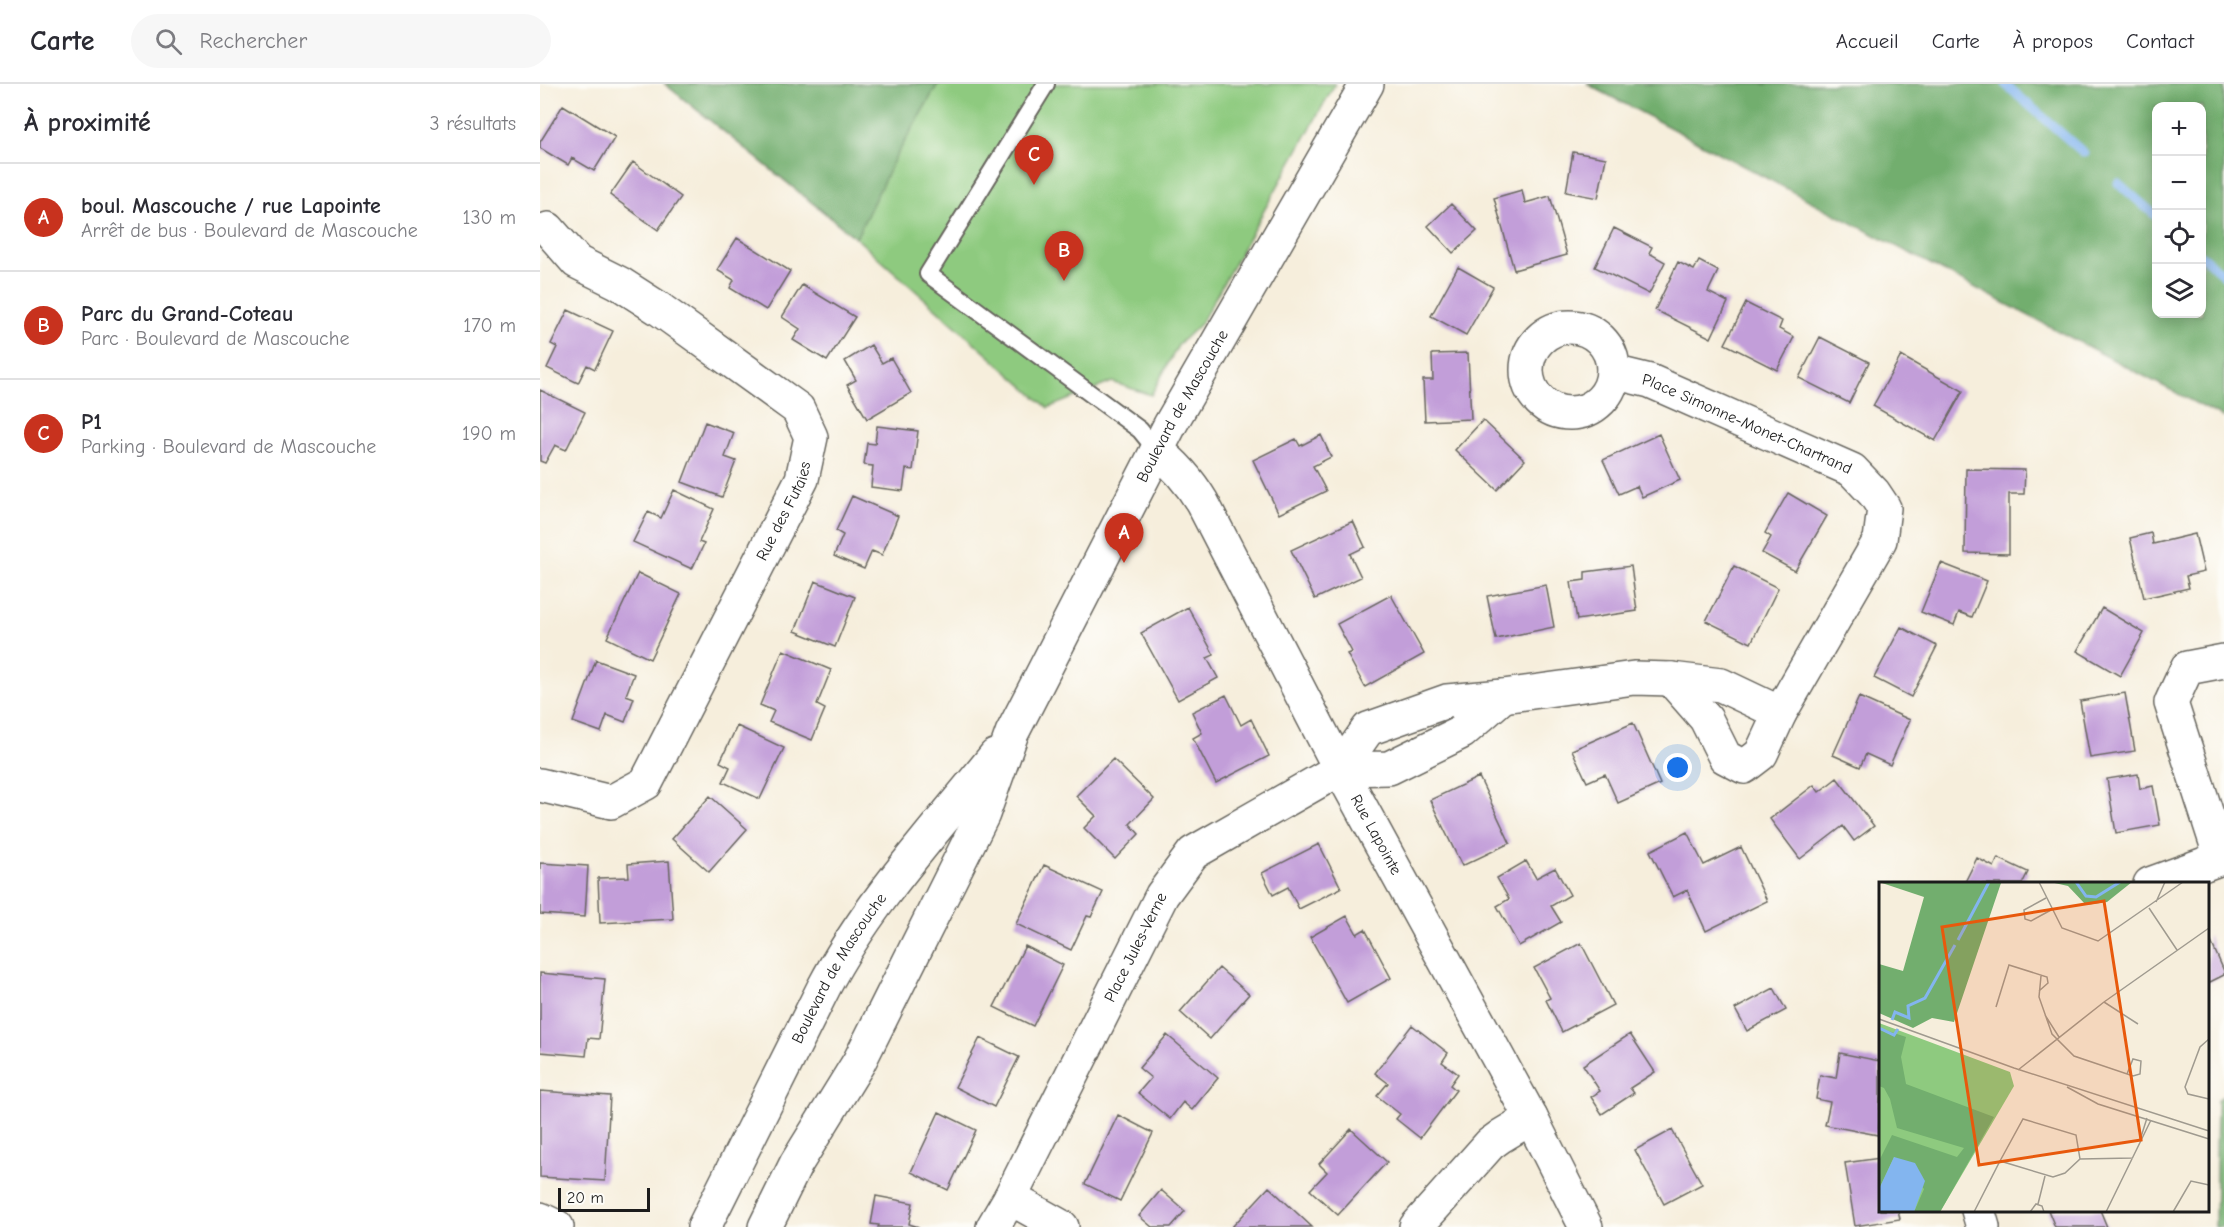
<!DOCTYPE html>
<html lang="fr">
<meta charset="utf-8">
<style>
:root{--surface:#fff;--page:#f7f7f7;--text:#2b2b33;--muted:#7c7c81;--line:#e1e1e2;--accent:#c8321e}
body{margin:0;font-family:"Comic Neue",sans-serif;background:var(--page);color:var(--text)}
.controls{position:absolute;right:18px;top:18px;display:grid;overflow:hidden;border-radius:12px;box-shadow:0 3px 15px #0003}
.controls button{width:54px;height:54px;display:grid;place-items:center;padding:0;border:0;border-bottom:2px solid var(--line);background:var(--surface);color:var(--text);font:30px sans-serif}
.scale{position:absolute;left:18px;bottom:15px;width:92px;box-sizing:border-box;padding-left:6px;border:3px solid #1c1c1c;border-top:0;font-size:16px;line-height:21px;white-space:nowrap;color:#1c1c1c;-webkit-text-stroke:4px #fdfcf7;paint-order:stroke}
.you{position:absolute;left:1138px;top:684px;width:21px;height:21px;margin:-15px;border:4px solid #fff;border-radius:50%;background:#1a73e8;box-shadow:0 0 0 9px #1a73e833}
.badge{display:grid;place-items:center;width:39px;height:39px;border-radius:50%;background:var(--accent);color:#fff;font-size:20px;font-weight:700}
.pin{position:absolute;translate:-50% -50px;filter:drop-shadow(0 2px 3px #0008)}
.pin::after{content:'';position:absolute;top:32px;width:21px;height:18px;background:inherit;clip-path:polygon(0 0,100% 0,50% 100%)}
.list{margin:0;padding:0;list-style:none}
h2{display:flex;justify-content:space-between;align-items:center;height:78px;margin:0;padding:0 24px;font-size:26px}
h2 small{font-size:20px;font-weight:400;color:var(--muted)}
.list li{display:grid;grid-template-columns:39px 1fr auto;gap:18px;align-items:center;box-sizing:border-box;height:108px;padding:0 24px;border-top:2px solid var(--line)}
.list b{display:block;font-size:22px;white-space:nowrap}
.list p{margin:0;font-size:20px;white-space:nowrap;color:var(--muted)}
.list em{font-size:20px;font-style:normal;color:var(--muted)}
.icon{flex:none;width:33px;height:33px;fill:none;stroke:currentColor;stroke-width:2;stroke-linecap:round;stroke-linejoin:round}
.map{position:relative;flex:none;width:1684px;height:1143px;overflow:hidden}
header{display:flex;align-items:center;gap:36px;box-sizing:border-box;height:84px;padding:0 30px;background:var(--surface);border-bottom:2px solid var(--line)}
header strong{font-size:28px}
nav{display:flex;gap:33px;margin-inline-start:auto;font-size:21px}
.search{width:420px;height:54px;background:var(--page);display:flex;align-items:center;gap:15px;box-sizing:border-box;padding:0 21px;border-radius:33px;color:var(--muted);font-size:22px}
main{display:flex}
aside{flex:1;background:var(--surface)}
.map>svg:first-child{display:block}
.green{fill:#8eca7f;stroke:#55734e;stroke-width:1.5}
.forest{fill:#72ae6e;stroke:#476545;stroke-width:1.5;fill-rule:evenodd}
.lines{fill:none;stroke-linecap:round;stroke-linejoin:round}
.stream{stroke:#83b5ef;stroke-width:9}
.building{fill:#c29ed9}
.service-casing{stroke:#68665f;stroke-width:20}
.minor-casing{stroke:#68665f;stroke-width:36}
.tertiary-casing{stroke:#68665f;stroke-width:36}
.service{stroke:#fff;stroke-width:16}
.minor{stroke:#fff;stroke-width:33}
.tertiary{stroke:#fff;stroke-width:33}
.labels{text-anchor:middle;dominant-baseline:central;stroke-width:5;stroke-linejoin:round;paint-order:stroke}
.street-label{font-size:16px;fill:#1c1c1c;stroke:#fdfcf7}
.inset-river{fill:none;stroke:#83b5ef;stroke-width:3}
.inset-road{fill:none;stroke:#9f9a8f;stroke-width:1.5}
.view{fill:#e8590c;fill-opacity:0.15;stroke:#e8590c;stroke-width:3}
.inset-edge{fill:none;stroke:#1c1c1c;stroke-width:3}
</style>
<header>
<strong>Carte</strong>
<div class="search"><svg class="icon" aria-label="search" viewBox="0 0 24 24"><circle cx="10" cy="10" r="6"/><path d="M15 15l6 6"/></svg>Rechercher</div>
<nav><a>Accueil</a><a>Carte</a><a>À propos</a><a>Contact</a></nav>
</header>
<main>
<aside>
<h2>À proximité<small>3 résultats</small></h2>
<ul class="list">
<li><span class="badge">A</span><div><b>boul. Mascouche / rue Lapointe</b><p>Arrêt de bus · Boulevard de Mascouche</p></div><em>130 m</em></li>
<li><span class="badge">B</span><div><b>Parc du Grand-Coteau</b><p>Parc · Boulevard de Mascouche</p></div><em>170 m</em></li>
<li><span class="badge">C</span><div><b>P1</b><p>Parking · Boulevard de Mascouche</p></div><em>190 m</em></li>
</ul>
</aside>
<div class="map">
<svg width="1684" height="1143" viewBox="0 0 1684 1143">
<rect width="100%" height="100%" fill="#fdfcf7"/>
<filter id="ink" filterUnits="userSpaceOnUse"><feTurbulence type="fractalNoise" baseFrequency=".0167" numOctaves="2"/><feDisplacementMap in="SourceGraphic" scale="12" xChannelSelector="R" yChannelSelector="G"/><feConvolveMatrix kernelMatrix="1 2 1 2 8 2 1 2 1" color-interpolation-filters="sRGB"/></filter>
<filter id="wash" filterUnits="userSpaceOnUse"><feTurbulence type="fractalNoise" baseFrequency=".008" numOctaves="4" result="noise"/><feDisplacementMap in="SourceGraphic" scale="24" xChannelSelector="R" yChannelSelector="G"/><feGaussianBlur stdDeviation="1.35" result="paint"/><feColorMatrix in="noise" values="0 0 0 0 0 0 0 0 0 0 0 0 0 0 0 0 0 1.4 0 .05"/><feComposite in="paint" operator="in"/></filter>
<g filter="url(#wash)">
<rect width="100%" height="100%" fill="#f6eedc"/>
<path class="green" d="M125,0H795L661,239L639,260L611,311L572,298L508,324L316,154Z"/>
<path class="forest" d="M125,0H398L354,76L316,154Z
M1047,0H1684V334ZM1662,22V230H1616V22Z
M1684,1011V1143H1675L1677,1016Z"/>
<g class="lines">
<path class="stream" d="M1465,0L1544,69
M1578,99L1616,132
M1662,172L1684,191"/>
</g>
<g id="blocks">
<path class="building" d="M23,21L75,53L54,87L32,74L28,81L0,64V58Z
M1033,68L1066,74L1058,114L1026,108Z
M93,78L141,113L118,146L70,111Z
M982,106L985,119L1010,112L1027,171L974,186L954,114Z
M911,120L937,147L913,169L888,142Z
M1074,144L1112,163L1109,169L1125,178L1109,210L1055,183Z
M197,154L250,187L226,226L190,204L194,196L177,186Z
M1159,177L1178,187L1168,208L1188,218L1171,254L1115,226L1138,178L1154,186Z
M918,183L953,203L926,251L891,232Z
M262,201L315,233L287,277L253,256L260,245L242,233Z
M1206,219L1242,237L1239,245L1254,253L1237,286L1185,260Z
M28,226L73,247L55,285L47,281L38,299L7,284L17,263L11,260Z
M1280,253L1329,278L1309,319L1259,294Z
M331,261L342,279L351,274L371,309L327,335L307,301L316,296L305,277Z
M928,269L931,335L885,337L883,296H893L892,270Z
M1361,272L1423,307L1395,357L1333,322Z
M0,306L45,328L26,366L15,361L5,379L0,377Z
M943,336L985,376L957,406L915,366Z
M165,338L194,349L185,373L196,377L182,413L142,398Z
M337,342L378,347L373,386L366,385L363,407L331,403L333,382L324,381L327,359L335,360Z
M1119,350L1140,396L1102,413L1097,402L1079,410L1063,376Z
M781,351L791,373L773,382L786,407L739,430L713,376L756,355L760,362Z
M1426,385L1485,386L1484,410H1469V470L1425,469Z
M134,406L174,425L159,458L164,460L152,485L93,458L108,428L121,434Z
M1248,409L1287,432L1255,487L1222,469L1231,453L1225,449Z
M312,412L358,432L342,471L332,467L324,485L294,472L303,451L296,447Z
M813,437L825,463L810,470L821,493L775,515L751,466Z
M1611,449L1613,460L1655,450L1664,488L1646,492L1649,504L1604,514L1590,454Z
M1401,479L1447,497L1432,533L1419,528L1414,541L1381,528Z
M1091,482L1097,527L1037,536L1031,498L1045,496V488Z
M1194,482L1238,504L1211,559L1166,537Z
M98,489L141,510L110,575L67,554Z
M275,497L315,513L295,563L255,547Z
M1006,501L1014,543L956,555L947,512Z
M851,511L884,570L825,603L807,570L812,568L797,540Z
M648,523L674,571L667,574L678,594L638,616L601,549Z
M1562,524L1604,549L1580,592L1537,567Z
M1361,543L1397,562L1371,613L1334,594Z
M243,566L291,586L277,621L285,625L272,656L229,638L234,627L220,621Z
M56,576L94,590L86,611L94,614L85,638L67,631L61,648L33,638Z
M1585,609L1595,667L1550,674L1540,617Z
M686,611L701,641L711,635L729,672L676,699L653,654L662,649L652,628Z
M1319,613L1370,636L1350,681L1326,670L1320,683L1293,671Z
M1093,639L1120,700L1078,719L1065,690L1047,698L1032,666Z
M197,642L244,664L220,715L183,698L190,683L180,678Z
M573,675L614,715L590,740L599,750L575,775L544,744L556,732L536,712Z
M1598,690L1600,705L1613,702L1620,741L1576,749L1567,695Z
M939,693L970,759L922,782L890,716Z
M1297,694L1334,742L1314,757L1303,742L1260,775L1230,735L1274,701L1279,708Z
M170,712L207,745L169,788L132,755Z
M1147,748L1164,781L1201,763L1227,817L1166,847L1147,806L1133,813L1110,767Z
M779,760L801,804L759,825L748,803L733,811L722,789Z
M1437,774L1454,783L1458,774L1488,788L1482,800H1424Z
M129,777L133,835L60,839L58,794L89,793L88,780Z
M986,777L996,794L1015,784L1030,811L1011,822L1021,838L979,862L957,822L969,815L957,794Z
M0,779L48,782L45,833L0,830Z
M504,781L563,808L551,833L547,832L531,866L476,840Z
M807,832L817,850L825,845L851,894L807,919L770,853Z
M1668,851L1684,887V891L1668,899Z
M1041,859L1073,921L1022,948L1006,916L1010,914L994,884Z
M485,862L523,881L493,942L454,923Z
M679,884L709,910L670,955L640,928Z
M0,889L65,895L59,955L48,954L46,972L0,968Z
M1234,904L1246,926L1207,947L1195,925Z
M872,941L908,969L902,978L918,990L910,1001L916,1006L880,1054L856,1035L860,1030L837,1012L848,999L835,989Z
M1090,950L1115,988L1090,1004L1094,1009L1062,1030L1051,1013L1060,1007L1043,981Z
M627,951L678,994L652,1026L643,1018L630,1035L598,1009L611,994L599,984Z
M440,954L479,973L454,1023L415,1003Z
M1300,969L1340,977V1037L1338,1051L1285,1041L1290,1018L1276,1015L1280,991L1296,994Z
M0,1007L70,1012L65,1097L0,1093Z
M399,1028L436,1046L408,1106L371,1088Z
M578,1031L613,1049L580,1117L545,1100Z
M811,1045L847,1078L798,1131L770,1106L787,1088L779,1080Z
M1132,1046L1162,1100L1124,1120L1095,1066Z
M1340,1074V1126H1358L1360,1135L1315,1142L1305,1079Z
M729,1103L772,1143H692Z
M621,1106L645,1127L631,1143H612L599,1132Z
M336,1112L373,1119L369,1140L379,1143H338L339,1141L331,1140Z
M1508,1126H1560L1567,1143H1515Z"/>
</g>
</g>
<g filter="url(#ink)">
<use href="#blocks" fill-opacity="0" stroke="#68665f" stroke-width="1.5"/>
<g class="lines">
<g class="service-casing">
<path id="service" d="M506,0L388,190L600,346L617,367"/>
</g>
<g class="minor-casing">
<g id="minor">
<circle cx="1030" cy="286" r="43"/>
<path id="s1" d="M1073,288L1110,297L1312,386L1334,409L1344,424L1340,456L1240,629L1221,670L1204,683L1185,673L1166,635L1131,595"/>
<path id="s2" d="M617,367C636,381 650,398 662,418L800,685L991,1034L1046,1143"/>
<path d="M800,685L849,684L922,648L963,612"/>
<path id="s3" d="M0,701L71,718L106,699L262,395L271,353L258,325L118,224L79,199L37,178L8,145"/>
<path d="M1681,774L1631,619L1647,584L1684,577"/>
<path d="M1610,800L1684,773"/>
<path d="M470,1114L522,1143"/>
<path d="M1438,1126L1443,1143"/>
<path d="M0,1135L17,1143"/>
<path id="s4" d="M453,1143L470,1114L622,811L653,769L800,685L828,645L907,617L963,612L1094,594L1131,595L1181,601L1240,629"/>
<path d="M876,1143L950,1060L961,1052L991,1034"/>
</g>
</g>
<g class="tertiary-casing">
<g id="tertiary">
<path id="s5" d="M164,1143L284,903C328,819 396,746 455,672"/>
<path id="s6" d="M225,1143L256,1080L319,978L443,730L472,649L630,341L827,0"/>
</g>
</g>
<use href="#service" class="service"/>
<use href="#minor" class="minor"/>
<use href="#tertiary" class="tertiary"/>
</g>
</g>
<g class="labels">
<g class="street-label">
<text stroke="none"><textPath href="#s6" startOffset="922">Boulevard de Mascouche</textPath></text>
<text stroke="none"><textPath href="#s1" startOffset="144">Place Simonne-Monet-Chartrand</textPath></text>
<text stroke="none"><textPath href="#s3" startOffset="418">Rue des Futaies</textPath></text>
<text stroke="none"><textPath href="#s2" startOffset="444">Rue Lapointe</textPath></text>
<text stroke="none"><textPath href="#s4" startOffset="314">Place Jules-Verne</textPath></text>
<text stroke="none"><textPath href="#s5" startOffset="292">Boulevard de Mascouche</textPath></text>
</g>
</g>
<g transform="translate(1339 798)">
<rect width="330" height="330" fill="#f6eedc"/>
<path d="M0,141L131,190L135,204L61,330H0Z" fill="#8eca7f"/>
<path d="M0,0H130L122,1L75,140L53,136L34,146L0,131V82L24,89L45,15ZM171,0H253L228,20L207,23L189,4ZM0,146L27,155L22,175L27,202L115,235L61,330H35L45,307L15,275L0,307V279L13,253L78,275L85,266L18,246L11,217L5,206L0,204Z" fill="#72ae6e"/>
<path d="M15,275L36,281L46,299L35,330H0V307Z" fill="#83b5ef"/>
<path class="inset-river" d="M197,0L207,14L217,15L241,0M79,58L110,0M13,138L16,130L30,136L29,124L46,116L76,63M0,146L15,153L19,147"/>
<path class="inset-road" d="M160,0L183,46L219,59L304,0M167,16L145,28L146,37L152,39L172,28M277,20L286,0M270,26L298,68M162,94L160,115L173,152L195,174L254,194L261,192L262,179L254,177L248,192M225,120L259,142M117,125L130,83L168,95L169,101L160,109M166,133L180,155M0,137L135,186L330,249M330,157L321,165L306,205L309,212L330,217M139,188L225,120L330,46M188,205L219,222L330,257M261,258L268,236M121,279L144,237L197,253L201,277M159,322L166,294M95,330L121,279L174,295L186,291L201,277L254,276M151,330L157,322L163,324L165,330M227,330L272,238M294,330L312,299L330,303"/>
<path class="view" d="M225,19L262,258L100,283L63,45Z"/>
<rect width="330" height="330" class="inset-edge"/>
</g>
</svg>
<div class="controls">
<button>+</button>
<button>−</button>
<button><svg class="icon" aria-label="locate" viewBox="0 0 24 24"><circle cx="12" cy="12" r="6"/><path d="M12 2v4M12 18v4M2 12h4M18 12h4"/></svg></button>
<button><svg class="icon" aria-label="layers" viewBox="0 0 24 24"><path d="M12 4l9 5-9 5-9-5zM3 14l9 5 9-5"/></svg></button>
</div>
<div class="scale">20 m</div>
<div class="you"></div>
<div class="pin badge" style="left:584px;top:479px">A</div>
<div class="pin badge" style="left:524px;top:197px">B</div>
<div class="pin badge" style="left:494px;top:101px">C</div>
</div>
</main>
